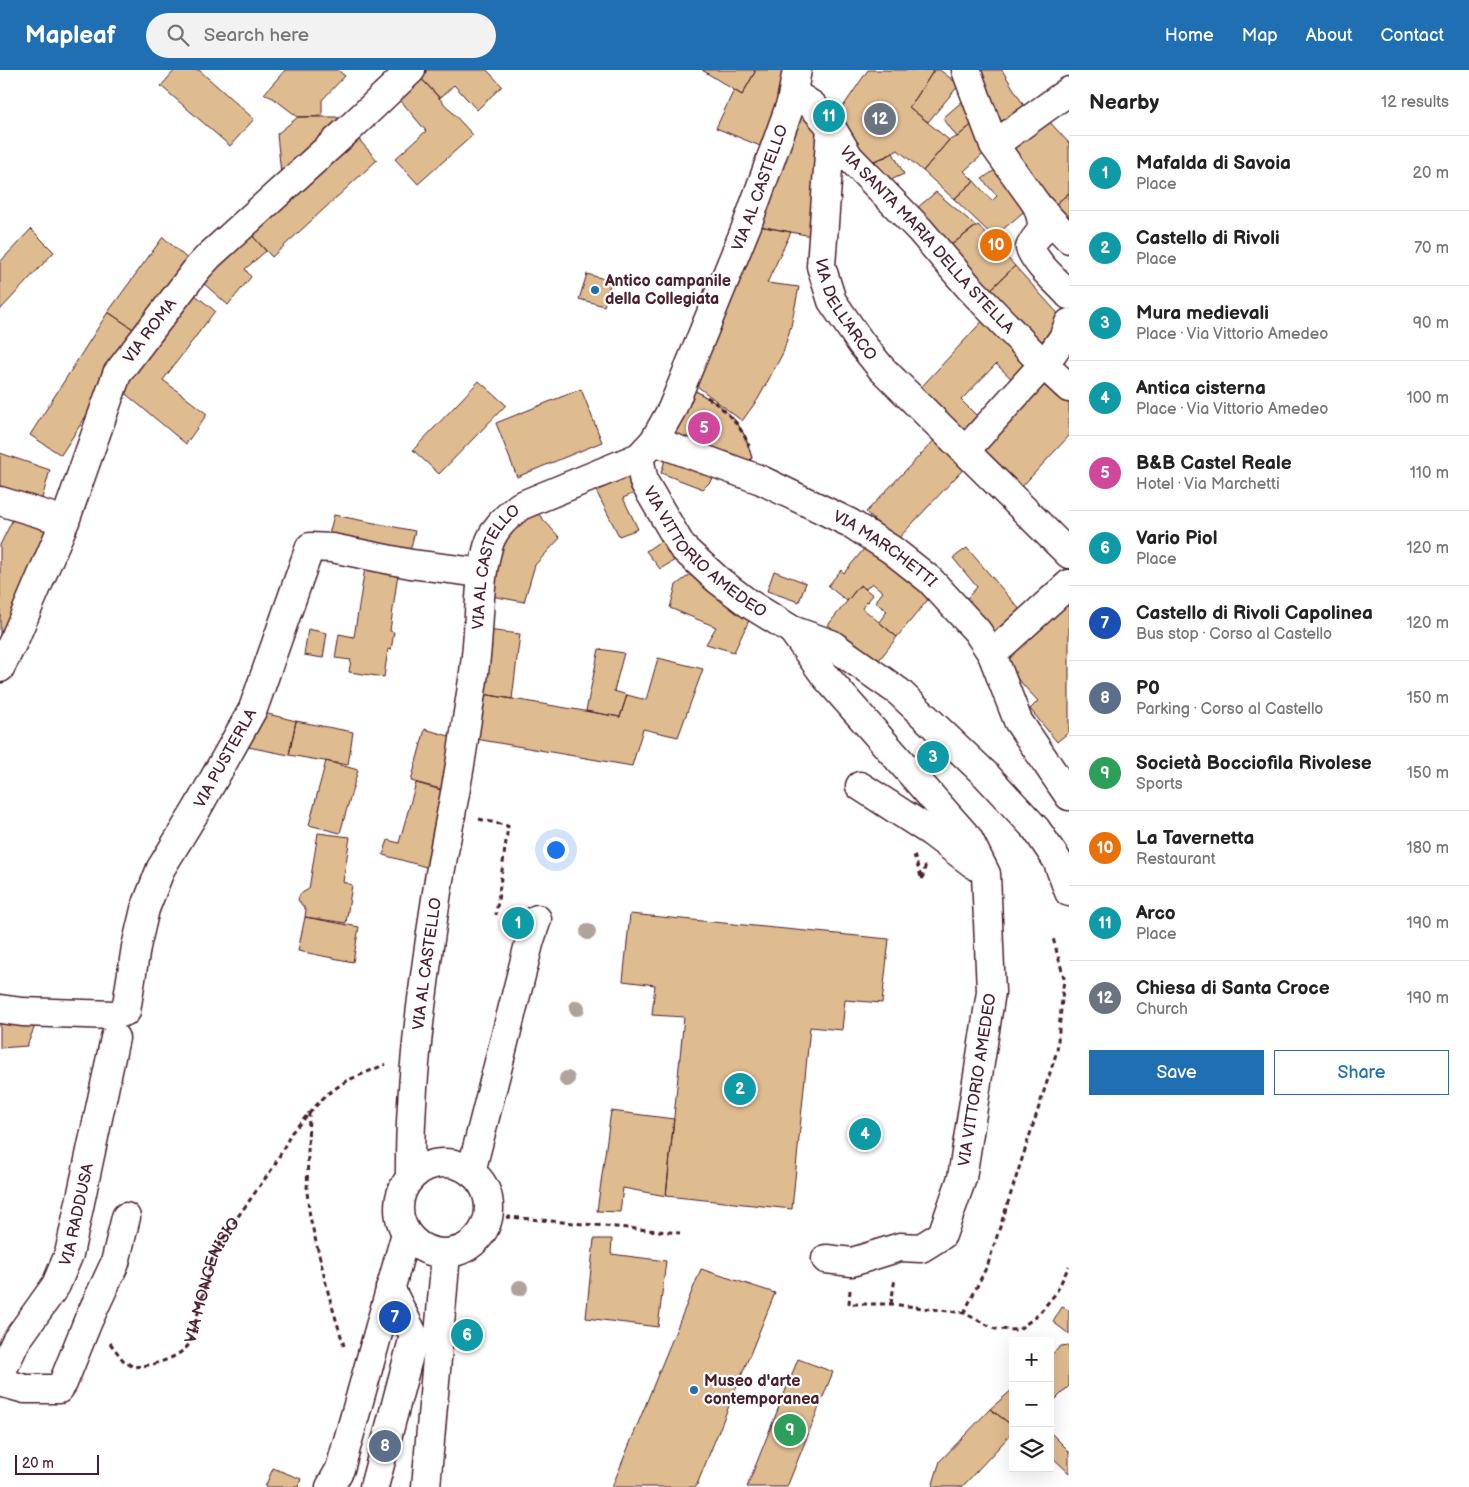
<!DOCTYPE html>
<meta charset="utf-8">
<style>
:root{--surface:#fff;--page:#f2f2f2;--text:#222;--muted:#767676;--line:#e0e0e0;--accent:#1f6fb2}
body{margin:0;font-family:"Balsamiq Sans",sans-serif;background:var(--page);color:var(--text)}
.controls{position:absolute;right:15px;bottom:15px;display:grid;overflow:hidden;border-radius:0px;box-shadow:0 5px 20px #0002}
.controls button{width:45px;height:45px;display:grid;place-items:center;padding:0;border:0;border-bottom:1px solid var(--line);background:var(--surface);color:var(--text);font:25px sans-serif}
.scale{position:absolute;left:15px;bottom:12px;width:84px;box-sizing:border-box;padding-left:5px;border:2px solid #4a1f2b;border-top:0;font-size:14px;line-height:18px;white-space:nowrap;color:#4a1f2b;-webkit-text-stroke:4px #fff;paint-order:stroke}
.you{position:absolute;left:555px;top:779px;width:18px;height:18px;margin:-12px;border:4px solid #fff;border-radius:50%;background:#1a73e8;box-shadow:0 0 0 8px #1a73e833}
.badge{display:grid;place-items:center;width:32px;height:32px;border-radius:50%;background:var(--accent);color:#fff;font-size:16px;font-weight:700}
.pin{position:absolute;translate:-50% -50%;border:2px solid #fff;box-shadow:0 1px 5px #0006}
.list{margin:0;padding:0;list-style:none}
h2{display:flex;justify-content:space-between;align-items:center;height:65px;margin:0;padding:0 20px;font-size:21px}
h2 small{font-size:16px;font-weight:400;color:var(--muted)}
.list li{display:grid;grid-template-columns:32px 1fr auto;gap:15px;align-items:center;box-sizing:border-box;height:75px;padding:0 20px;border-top:1px solid var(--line)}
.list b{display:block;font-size:19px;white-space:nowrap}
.list p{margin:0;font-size:16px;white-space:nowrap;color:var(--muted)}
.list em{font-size:16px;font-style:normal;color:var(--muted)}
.actions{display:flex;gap:10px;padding:15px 20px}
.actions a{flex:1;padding:11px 0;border:1px solid var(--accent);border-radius:0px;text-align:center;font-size:18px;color:var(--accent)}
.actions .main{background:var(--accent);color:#fff}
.icon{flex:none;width:28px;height:28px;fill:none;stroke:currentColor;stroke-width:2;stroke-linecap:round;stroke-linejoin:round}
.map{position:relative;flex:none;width:1069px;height:1417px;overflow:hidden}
header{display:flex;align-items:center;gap:30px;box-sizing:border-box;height:70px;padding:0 25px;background:var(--accent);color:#fff}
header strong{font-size:24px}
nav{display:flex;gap:28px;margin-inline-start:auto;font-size:18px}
.search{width:350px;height:45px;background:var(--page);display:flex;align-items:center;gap:12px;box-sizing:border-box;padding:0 18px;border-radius:28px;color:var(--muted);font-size:19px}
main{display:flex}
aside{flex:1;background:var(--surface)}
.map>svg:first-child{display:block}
.building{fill:#dfbb90;stroke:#4a1f2b}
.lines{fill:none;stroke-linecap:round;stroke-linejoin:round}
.minor-casing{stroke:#4a1f2b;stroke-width:31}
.path{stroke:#4a1f2b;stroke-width:3;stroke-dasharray:5 4;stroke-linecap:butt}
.minor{stroke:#fff;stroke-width:28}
.tree{fill:#b0a39b}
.poi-dot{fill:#1f6fb2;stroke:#fff;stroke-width:2}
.labels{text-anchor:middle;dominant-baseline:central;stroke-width:4.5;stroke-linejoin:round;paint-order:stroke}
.street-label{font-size:16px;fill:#4a1f2b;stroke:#fff}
.poi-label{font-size:16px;font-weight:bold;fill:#4a1f2b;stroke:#fff;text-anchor:start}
</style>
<header>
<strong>Mapleaf</strong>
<div class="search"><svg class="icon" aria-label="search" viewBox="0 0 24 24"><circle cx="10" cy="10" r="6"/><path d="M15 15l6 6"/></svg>Search here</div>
<nav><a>Home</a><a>Map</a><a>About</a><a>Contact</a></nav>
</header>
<main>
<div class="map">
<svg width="1069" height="1417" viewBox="0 0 1069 1417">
<rect width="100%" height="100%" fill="#fff"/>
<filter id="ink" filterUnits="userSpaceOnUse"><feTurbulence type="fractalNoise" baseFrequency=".02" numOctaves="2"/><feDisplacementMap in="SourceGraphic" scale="10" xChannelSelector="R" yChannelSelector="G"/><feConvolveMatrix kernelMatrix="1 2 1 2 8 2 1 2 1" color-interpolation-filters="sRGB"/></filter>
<g filter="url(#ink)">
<path class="building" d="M175,0H199L254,49L230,76L161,16Z
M285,0H338L345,6L322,30V46L298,47L273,28L264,24Z
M421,0H487L502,16L477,40L454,15L440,28L417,4Z
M702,0H754L755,2L742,25Z
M754,0H795L783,11L770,51V80L716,58L734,20L742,25L755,2Z
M868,0H934L916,28L909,37L949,70L923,101L898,80L886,87L873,91L861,90L836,47Z
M934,0H940L959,15L928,52L909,37L916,28Z
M970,0H1002L1029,44L997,67Z
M417,4L473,65L418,114L395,89L426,61L396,25Z
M965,29L976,51L957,67L943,48Z
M802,41L828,59L822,168L754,155Z
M298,47H336L344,51L281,104L277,64Z
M1047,49L1069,73V123L1056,134L1008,79Z
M976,51L988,80L964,101L974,111L954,129L923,101L949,70L957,67Z
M354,64L377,90L272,187L247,160Z
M893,83L904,104L884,113L875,91Z
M1002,95L1028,138L994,167L954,129L974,111L992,131L997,126L982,109Z
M936,122L976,156L943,181L911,143Z
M1069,123V149L1056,134Z
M754,155L791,162L767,213L799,217L791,256L783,283L758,329L742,351L688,309Z
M978,155L1015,196L984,226L943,181Z
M31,159L54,182L0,240V192Z
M247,160L266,181L245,199L251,207L228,235L202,212Z
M163,167L193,194L139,263L108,242Z
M1015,196L1062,248L1037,277L984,226Z
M587,204L611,211L604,236L579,229Z
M189,220L215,241L163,310L207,344L186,374L115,315Z
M108,242L139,263L61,385L30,365Z
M987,246L1038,297L1019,316L996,294L961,330L982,351L962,372L914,325Z
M1050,307L1069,325V366L1015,424L975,386Z
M479,311L506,335L439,404L413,380Z
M691,318L719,335L736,351L746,368L752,388L743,398L663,366Z
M691,318L719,335L736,351L745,366L752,388L742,398L663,366Z
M581,319L602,372L517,407L496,353Z
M942,362L971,391L896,471L866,442Z
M0,383L50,400L41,432L0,421Z
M667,384L719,403L703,419L661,403Z
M632,396L644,419L623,428L638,459L619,466L592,413Z
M532,437L560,468L535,495L524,532L486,525L499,468Z
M18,439L52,452L0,566V475Z
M334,445L415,461L408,489L327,472Z
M668,466L682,486L660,499L646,481Z
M868,474L931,526L897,567L879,552L887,541L875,532L883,522L872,513L866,519L860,515L847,531L828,516L841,500L844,503Z
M967,478L1022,542L991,574L961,535L977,517L953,488Z
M365,498L398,503L390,561L394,562L391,580L388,579L384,607L349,602L351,590L335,588L339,564L354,567Z
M699,498L753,542L734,582L706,574L716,557L670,538L676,515Z
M774,501L806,513L799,532L767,521Z
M860,515L873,525L862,538L897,567L876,594L828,555Z
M1069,521V662L1057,672L1030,639L1038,631L1000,590Z
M308,559L327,563L323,588L304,585Z
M487,560L520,564L512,629L477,623Z
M599,579L624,583L614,621L627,625L620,647L586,641Z
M658,588L703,599L678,667L643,659L632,696L470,668L477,623L620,647L627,625L646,630Z
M256,641L296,651L289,685L248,677Z
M296,651L353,662L348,695L289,685Z
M425,659L462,670L448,721L411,711Z
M326,691L358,700L340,763L309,755Z
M416,713L452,723L430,798L383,785L388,770L399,773Z
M318,763L350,767L343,812L352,815L346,853L305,847L306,840L298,830L300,824L309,819Z
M630,844L889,869L882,933L845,930L842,960L810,957L792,1139L666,1126L684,947L652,945L655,915L623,911Z
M305,847L359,857L353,892L298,881Z
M36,953L27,976L0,978V954Z
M611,1041L674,1049L666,1126L623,1118L620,1142L597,1141Z
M594,1169H612L611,1184L666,1191L658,1257L586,1248Z
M701,1199L775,1223L696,1417H612Z
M1062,1237L1069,1240V1264L1053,1252Z
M1069,1275V1316L1050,1335V1286L1061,1276Z
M798,1289L833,1302L787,1417H747Z
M1013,1319V1356L990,1339Z
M990,1339L1013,1356V1362L962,1417H932L940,1391Z
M1050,1362L1069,1381V1403L1050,1385Z
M273,1398L301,1409L298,1417H265Z"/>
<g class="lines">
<g class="minor-casing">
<g id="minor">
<path d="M966,0L994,75L1037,135L1069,169"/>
<path id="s2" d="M793,23L812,35L831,57L849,87L920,160L968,216L1043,294L1069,318"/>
<path id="s3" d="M831,57L821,196L832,231L861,273L881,298L965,381"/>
<path d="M994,75L1069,21"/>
<path d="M1037,135C1040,145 1045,154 1039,164C1035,169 1032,172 1030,178C1038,197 1056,210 1069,225"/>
<path d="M1069,253L1063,268L1049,288L965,381L1069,484"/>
<path id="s4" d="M654,371L761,410L850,453L892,480L930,510L977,561L992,584L1018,651L1069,726"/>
<path id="s5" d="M639,387L644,412L682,477L718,510L748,533L792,560"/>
<path d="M0,431L65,451"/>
<path d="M992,584L1069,514"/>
<path id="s6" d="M0,598L15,568L65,451L117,304L197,199L209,186L349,59L411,0"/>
<path d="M860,716L931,762L976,796"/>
<path id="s7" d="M0,939L22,942L115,945L126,941L136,877L145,839L161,798L197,739L253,639L310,477L332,478L411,494L482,503"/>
<circle cx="444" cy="1138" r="45"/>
<path d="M471,1102L530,870L537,849"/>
<path id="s8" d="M410,1108C409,1013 423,915 437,822C445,770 457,720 464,669C468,641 473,614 476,586C480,550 478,513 488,477C493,459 505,448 520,436L639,387L654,371L672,339L747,155L791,33L797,0"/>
<path id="s9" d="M826,1189L852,1192L900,1177L921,1178L942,1165L962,1108L991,922L986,804L968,768L826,607L792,560L831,574L899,622L985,704L1036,759L1057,790L1069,822"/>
<path id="s10" d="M0,1305L16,1271L56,1215L69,1184L115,968"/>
<path d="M0,1312L25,1319H59L63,1313L88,1251L115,1193L126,1147"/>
<path d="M330,1417L340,1399L406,1163"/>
<path d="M374,1417L414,1266L390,1218"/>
<path d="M426,1417L446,1184"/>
</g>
</g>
<g class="path">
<path d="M707,327C726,340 741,355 749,376"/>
<path d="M479,749L508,756L496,845"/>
<path d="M914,785L922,810L926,793"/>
<path d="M309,1042L307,1122L310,1147L329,1226L344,1276"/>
<path d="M488,1148L509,1147L680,1163"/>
<path d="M850,1220L849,1234H891L964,1243L995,1259L1018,1260L1038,1245L1056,1223L1069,1196"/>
<path d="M891,1234L895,1208"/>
<path d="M964,1243L988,1194L1057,981L1064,908L1053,868"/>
<path id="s1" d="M110,1273L123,1290L133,1297C151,1296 179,1289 190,1273L213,1186L227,1162L274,1096L292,1062L326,1025L346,1011L386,994"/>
</g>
<use href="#minor" class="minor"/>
</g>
<g class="tree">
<circle cx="588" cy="862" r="8"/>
<circle cx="577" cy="938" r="8"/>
<circle cx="567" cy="1009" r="8"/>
<circle cx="520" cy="1218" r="8"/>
</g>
</g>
<g class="poi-dot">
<circle cx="595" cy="220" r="5"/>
<circle cx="694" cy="1320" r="5"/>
</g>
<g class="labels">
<g class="street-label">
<text stroke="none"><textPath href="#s8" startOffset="1115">VIA AL CASTELLO</textPath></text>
<text stroke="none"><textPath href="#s2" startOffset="200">VIA SANTA MARIA DELLA STELLA</textPath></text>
<text stroke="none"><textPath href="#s3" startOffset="189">VIA DELL'ARCO</textPath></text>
<text stroke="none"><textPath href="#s6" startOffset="371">VIA ROMA</textPath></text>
<text stroke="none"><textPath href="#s5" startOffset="120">VIA VITTORIO AMEDEO</textPath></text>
<text stroke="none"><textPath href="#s4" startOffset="256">VIA MARCHETTI</textPath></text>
<text stroke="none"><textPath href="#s8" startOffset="620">VIA AL CASTELLO</textPath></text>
<text stroke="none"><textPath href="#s7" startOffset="402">VIA PUSTERLA</textPath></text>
<text stroke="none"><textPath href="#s8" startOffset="215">VIA AL CASTELLO</textPath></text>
<text stroke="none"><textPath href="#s9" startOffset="282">VIA VITTORIO AMEDEO</textPath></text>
<text stroke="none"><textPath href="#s10" startOffset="180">VIA RADDUSA</textPath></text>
<text stroke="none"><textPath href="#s1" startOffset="164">VIA MONCENISIO</textPath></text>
</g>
<g class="poi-label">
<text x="605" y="211">Antico campanile<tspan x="605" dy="18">della Collegiata</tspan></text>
<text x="704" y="1311">Museo d'arte<tspan x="704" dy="18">contemporanea</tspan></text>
</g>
</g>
</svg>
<div class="controls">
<button>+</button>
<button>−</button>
<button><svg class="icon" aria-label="layers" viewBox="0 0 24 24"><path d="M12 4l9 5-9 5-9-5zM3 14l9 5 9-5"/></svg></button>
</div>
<div class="scale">20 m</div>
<div class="you"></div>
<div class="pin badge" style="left:518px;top:853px;background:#0f9aa8">1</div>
<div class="pin badge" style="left:740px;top:1019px;background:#0f9aa8">2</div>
<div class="pin badge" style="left:933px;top:687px;background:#0f9aa8">3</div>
<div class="pin badge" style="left:865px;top:1064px;background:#0f9aa8">4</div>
<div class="pin badge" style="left:704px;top:358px;background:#d1479c">5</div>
<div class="pin badge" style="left:467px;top:1265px;background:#0f9aa8">6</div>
<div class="pin badge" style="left:395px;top:1247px;background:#1a4fb4">7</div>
<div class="pin badge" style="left:385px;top:1376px;background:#5c6f8a">8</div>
<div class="pin badge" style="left:790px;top:1360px;background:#2e9e5b">9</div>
<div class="pin badge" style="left:996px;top:175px;background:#e8710a">10</div>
<div class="pin badge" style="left:829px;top:46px;background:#0f9aa8">11</div>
<div class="pin badge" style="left:880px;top:49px;background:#6b7280">12</div>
</div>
<aside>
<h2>Nearby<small>12 results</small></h2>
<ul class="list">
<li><span class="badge" style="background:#0f9aa8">1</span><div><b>Mafalda di Savoia</b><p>Place</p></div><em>20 m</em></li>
<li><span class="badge" style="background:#0f9aa8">2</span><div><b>Castello di Rivoli</b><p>Place</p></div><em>70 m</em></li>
<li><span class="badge" style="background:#0f9aa8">3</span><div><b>Mura medievali</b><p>Place · Via Vittorio Amedeo</p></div><em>90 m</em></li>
<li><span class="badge" style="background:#0f9aa8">4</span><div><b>Antica cisterna</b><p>Place · Via Vittorio Amedeo</p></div><em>100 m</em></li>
<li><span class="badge" style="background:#d1479c">5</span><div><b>B&amp;B Castel Reale</b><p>Hotel · Via Marchetti</p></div><em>110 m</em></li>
<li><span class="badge" style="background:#0f9aa8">6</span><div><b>Vario Piol</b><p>Place</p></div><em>120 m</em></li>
<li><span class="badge" style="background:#1a4fb4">7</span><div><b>Castello di Rivoli Capolinea</b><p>Bus stop · Corso al Castello</p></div><em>120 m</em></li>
<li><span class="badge" style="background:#5c6f8a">8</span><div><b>P0</b><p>Parking · Corso al Castello</p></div><em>150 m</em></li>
<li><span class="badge" style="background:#2e9e5b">9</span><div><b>Società Bocciofila Rivolese</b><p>Sports</p></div><em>150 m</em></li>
<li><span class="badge" style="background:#e8710a">10</span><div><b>La Tavernetta</b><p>Restaurant</p></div><em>180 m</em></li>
<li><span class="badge" style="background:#0f9aa8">11</span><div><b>Arco</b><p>Place</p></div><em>190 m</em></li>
<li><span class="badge" style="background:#6b7280">12</span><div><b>Chiesa di Santa Croce</b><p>Church</p></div><em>190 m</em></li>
</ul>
<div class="actions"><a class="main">Save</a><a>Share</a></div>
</aside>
</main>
